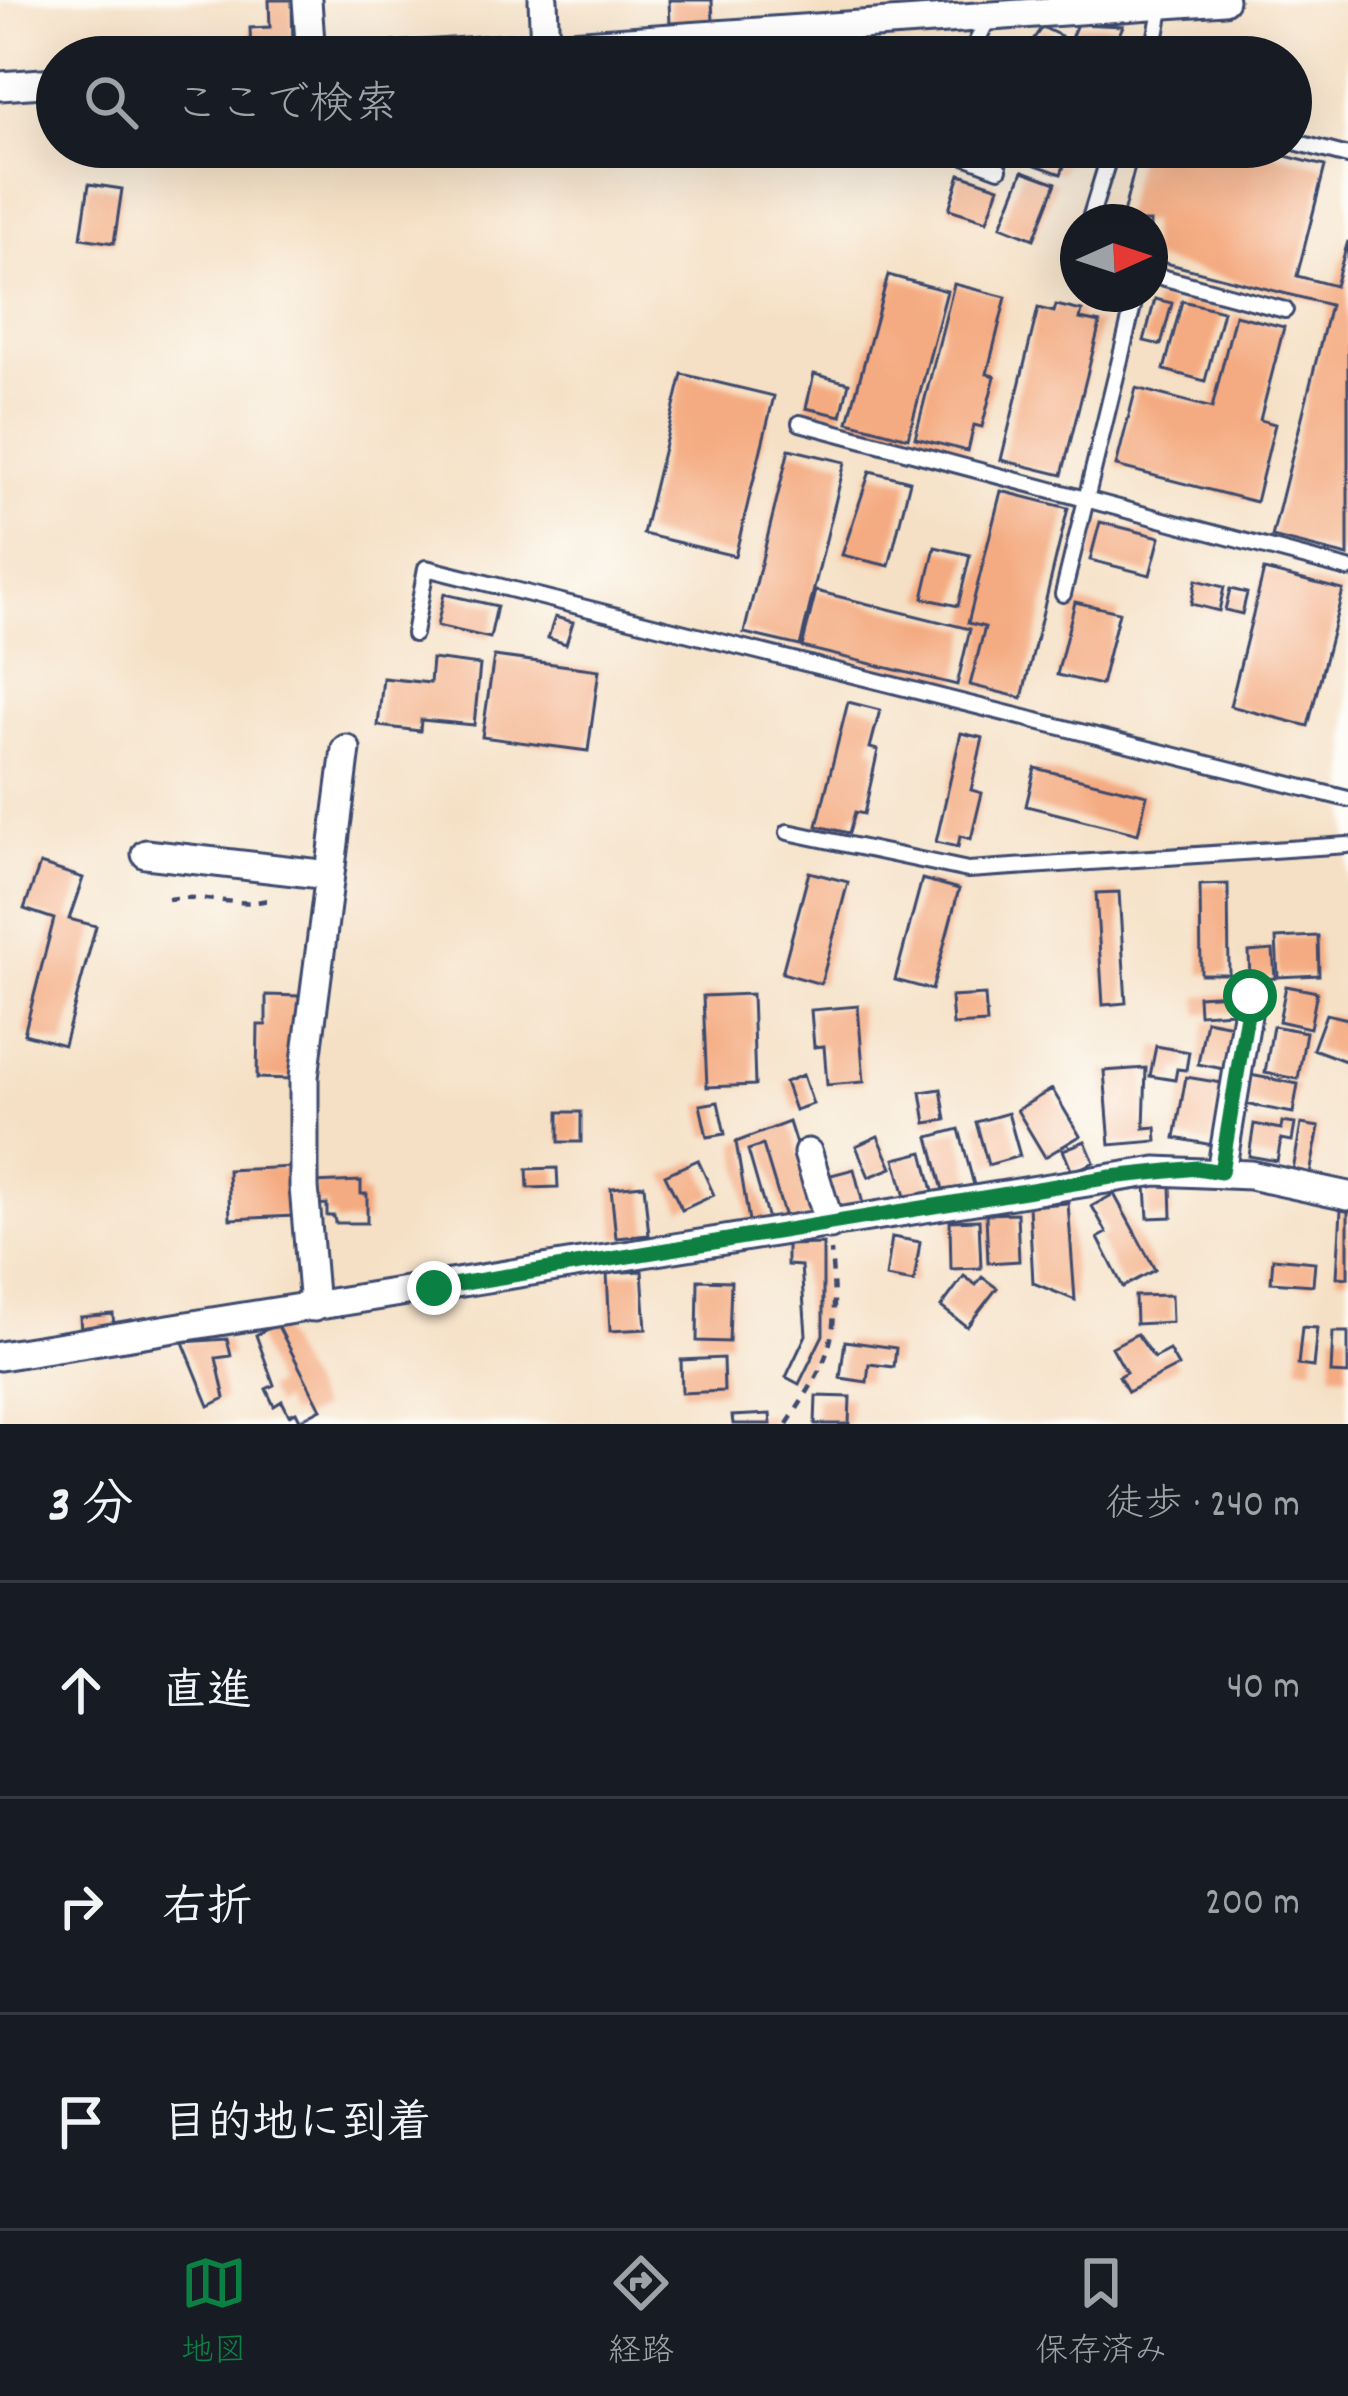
<!DOCTYPE html>
<html lang="ja">
<meta charset="utf-8">
<style>
:root{--surface:#171b24;--page:#20242c;--text:#f1f3f6;--muted:#9ea1a6;--line:#363941;--accent:#0b8043}
body{margin:0;font-family:Dekko,"Klee One",sans-serif;background:var(--page);color:var(--text)}
.compass{position:absolute;left:1060px;top:204px;width:108px;height:108px;border-radius:50%;background:var(--surface);box-shadow:0 12px 48px #0002;rotate:87deg}
.stop{position:absolute;width:36px;height:36px;margin:-27px;border:9px solid #0b8043;border-radius:50%;background:#fff}
.stop.end{background:#0b8043;border-color:#fff;box-shadow:0 3px 12px #0008}
.list{margin:0;padding:0;list-style:none}
h2{display:flex;justify-content:space-between;align-items:center;height:156px;margin:0;padding:0 48px;font-size:51px}
h2 small{font-size:39px;font-weight:400;color:var(--muted)}
.list li{display:grid;grid-template-columns:78px 1fr auto;gap:36px;align-items:center;box-sizing:border-box;height:216px;padding:0 48px;border-top:3px solid var(--line)}
.list b{display:block;font-size:45px;white-space:nowrap}
.list em{font-size:39px;font-style:normal;color:var(--muted)}
.icon{flex:none;width:66px;height:66px;fill:none;stroke:currentColor;stroke-width:2;stroke-linecap:round;stroke-linejoin:round}
.map{position:relative;flex:none;width:1348px;height:1424px;overflow:hidden}
.search{position:absolute;background:var(--surface);box-shadow:0 12px 48px #0002;left:36px;right:36px;top:36px;height:132px;display:flex;align-items:center;gap:30px;box-sizing:border-box;padding:0 42px;border-radius:66px;color:var(--muted);font-size:45px}
.sheet{height:804px;background:var(--surface)}
nav{display:flex;justify-content:space-around;align-items:center;box-sizing:border-box;height:168px;border-top:3px solid var(--line);background:var(--surface);font-size:33px;color:var(--muted)}
nav a{display:grid;justify-items:center;gap:6px}
nav .on{color:var(--accent)}
.map>svg:first-child{display:block}
.building{fill:#f4ab81}
.lines{fill:none;stroke-linecap:round;stroke-linejoin:round}
.service-casing{stroke:#3c4a6d;stroke-width:20}
.minor-casing{stroke:#3c4a6d;stroke-width:33}
.path{stroke:#3c4a6d;stroke-width:4.5;stroke-dasharray:9 9;stroke-linecap:butt}
.service{stroke:#fff;stroke-width:14}
.minor{stroke:#fff;stroke-width:27}
.route{stroke:#0b8043;stroke-width:15}
</style>
<div class="map">
<svg width="1348" height="1424" viewBox="0 0 1348 1424">
<rect width="100%" height="100%" fill="#fdfcf7"/>
<filter id="ink" filterUnits="userSpaceOnUse"><feTurbulence type="fractalNoise" baseFrequency=".00833" numOctaves="2"/><feDisplacementMap in="SourceGraphic" scale="24" xChannelSelector="R" yChannelSelector="G"/><feConvolveMatrix kernelMatrix="1 2 1 2 8 2 1 2 1" color-interpolation-filters="sRGB"/></filter>
<filter id="wash" filterUnits="userSpaceOnUse"><feTurbulence type="fractalNoise" baseFrequency=".004" numOctaves="4" result="noise"/><feDisplacementMap in="SourceGraphic" scale="48" xChannelSelector="R" yChannelSelector="G"/><feGaussianBlur stdDeviation="2.7" result="paint"/><feColorMatrix in="noise" values="0 0 0 0 0 0 0 0 0 0 0 0 0 0 0 0 0 1.4 0 .05"/><feComposite in="paint" operator="in"/></filter>
<g filter="url(#wash)">
<rect width="100%" height="100%" fill="#f5e0c5"/>
<g id="blocks">
<path class="building" d="M269,0H292L293,50L251,52L250,28L270,27Z
M669,0H712L713,22L670,24Z
M1077,24L1123,26L1109,57H1063Z
M1042,27L1061,36L1052,57H1021Z
M805,49V57H755V51Z
M1030,147H1071L1061,174L1025,161Z
M1140,147H1250L1325,166L1297,276L1335,286L1348,241V556L1272,537L1330,305L1150,259V222H1121Z
M1023,171L1056,183L1034,239L1001,226Z
M960,174L999,187L987,221L949,209Z
M89,184L122,189L114,243L81,238Z
M888,275L947,291L908,438L848,422Z
M954,284L1006,297L987,374L995,376L982,427L974,425L968,451L915,438Z
M1155,299L1172,303L1161,345L1144,341Z
M1182,301L1223,311L1205,381L1164,370Z
M1056,305L1082,311L1080,319L1100,323L1062,475L1001,460L1038,308L1054,312Z
M1235,315L1284,327L1260,420L1275,424L1256,502L1116,466L1136,388L1212,408Z
M682,374L774,396L735,556L643,534Z
M814,374L849,383L841,416L806,408Z
M789,449L845,462L800,646L744,633Z
M870,471L910,481L889,566L842,555Z
M1001,491L1068,508L1022,698L970,685L985,627L968,623Z
M1100,522L1160,537L1150,575L1090,560Z
M935,547L970,555L958,606L923,598Z
M1264,570L1343,590L1308,726L1230,706Z
M1196,580L1224,587L1219,611L1191,604Z
M1230,589L1247,593L1242,614L1225,610Z
M816,591L970,629L957,685L802,647Z
M444,594L497,606L490,638L437,626Z
M1075,602L1119,612L1101,685L1057,675Z
M555,617L573,622L566,644L548,638Z
M494,656L599,670L588,751L482,737Z
M432,659L480,665L474,725L421,720L420,731L378,726L383,678L430,683Z
M848,702L880,710L870,748L878,750L864,814L855,812L849,833L817,826Z
M961,733L983,738L971,790L982,793L971,839L960,836L958,847L936,842Z
M1035,768L1147,795L1138,834L1026,806Z
M40,864L83,878L69,919L96,926L64,1045L24,1034L54,919L24,909Z
M809,872L848,882L821,984L782,973Z
M922,879L959,889L932,990L895,980Z
M1228,884L1229,974H1201L1200,885Z
M1119,892L1126,1003L1103,1005L1096,893Z
M1318,936L1319,975L1278,977L1276,938Z
M1273,950L1275,978L1250,980L1249,952Z
M1286,986L1317,992L1310,1028L1279,1021Z
M752,994L755,1085L707,1087L703,996Z
M1233,994L1234,1012L1199,1014L1198,996Z
M266,995L300,996L294,1079L257,1078L258,1025H266Z
M985,995L987,1023L953,1025L951,997Z
M858,1006L864,1082L827,1085L824,1046L814,1047L811,1010Z
M1326,1014L1348,1019V1062L1313,1049Z
M1206,1020L1237,1026L1229,1070L1198,1064Z
M1273,1026L1306,1032L1298,1079L1265,1073Z
M1156,1046L1189,1052L1186,1070L1177,1069L1175,1080L1150,1076Z
M1146,1068L1144,1128L1156,1127L1157,1141L1110,1145L1104,1071Z
M803,1075L813,1104L795,1110L785,1082Z
M1250,1075L1298,1084L1293,1113L1245,1104Z
M1186,1077L1222,1083L1212,1145L1175,1138Z
M941,1089L946,1120L926,1123L921,1092Z
M1052,1089L1080,1136L1045,1157L1017,1110Z
M718,1102L725,1134L707,1137L700,1105Z
M559,1112H581V1142H559Z
M1008,1113L1020,1156L988,1165L976,1122Z
M789,1122L818,1214L787,1224L763,1145L748,1150L769,1223L750,1227L736,1142Z
M1282,1122L1295,1124L1292,1141L1281,1139L1277,1161L1249,1156L1254,1124L1281,1129Z
M1301,1124L1319,1127L1310,1174L1293,1171Z
M959,1129L974,1185L944,1194L929,1137Z
M878,1136L892,1168L869,1177L856,1146Z
M1085,1141L1094,1162L1072,1172L1063,1150Z
M923,1152L933,1191L905,1197L895,1159Z
M698,1160L714,1195L682,1210L665,1175Z
M292,1167L294,1216L230,1219L228,1170Z
M557,1168L558,1187L528,1188L527,1169Z
M854,1169L864,1208L837,1215L827,1176Z
M361,1181V1194H367V1223H335L334,1216H327V1204L313,1205V1183Z
M1171,1184L1172,1217L1148,1218L1146,1186Z
M644,1185L649,1235L616,1238L611,1188Z
M1114,1194L1155,1270L1123,1287L1098,1238L1107,1233L1092,1206Z
M1068,1203L1075,1300L1033,1283L1029,1206Z
M1341,1210H1348V1278L1337,1277Z
M1017,1213L1019,1261L988,1263L986,1214Z
M979,1220L981,1268L951,1269L950,1221Z
M892,1237L920,1242L914,1282L886,1277Z
M823,1244V1335L799,1384L786,1377L806,1335L801,1266L787,1265V1245Z
M1273,1258L1315,1262L1313,1285L1271,1282Z
M642,1271L646,1329L610,1331L607,1273Z
M964,1276L976,1285L982,1277L997,1288L967,1327L941,1307Z
M698,1280L731,1281L729,1342L697,1341Z
M1171,1295L1172,1322L1136,1324L1135,1296Z
M113,1314L114,1329L81,1332L80,1317Z
M277,1324L321,1409L300,1420L296,1412L289,1415L282,1401L274,1406L266,1389L274,1385L256,1335Z
M1302,1327L1317,1328L1313,1367L1298,1365Z
M1333,1332H1348V1374L1331,1373Z
M1137,1334L1154,1358L1169,1350L1178,1366L1128,1392L1119,1376L1126,1372L1112,1347Z
M227,1339L231,1356L216,1358L225,1398L209,1406L183,1342Z
M845,1341L896,1348L894,1367L869,1364L867,1382L840,1378Z
M723,1358L724,1391L682,1393L681,1360Z
M816,1396L850,1397L849,1424H815Z
M770,1414L771,1424H733L732,1416Z"/>
</g>
</g>
<g filter="url(#ink)">
<use href="#blocks" fill-opacity="0" stroke="#3c4a6d" stroke-width="3"/>
<g class="lines">
<g class="service-casing">
<path id="service" d="M969,57L989,17
M1152,57L1162,4
M1291,141L1348,156
M940,147L999,169
M1089,222L1112,147
M1150,274L1285,310
M800,423L1348,569
M1063,594L1136,294
M414,634L426,568L1348,799
M788,832L968,870L1348,845"/>
</g>
<g class="minor-casing">
<path id="minor" d="M307,0L311,57
M543,0L545,48
M394,57L1224,0
M0,86L57,82
M146,854L329,875
M808,1153L830,1225
M1221,1172L1250,996
M314,1307L304,1187V1077L346,749
M0,1356L1156,1171L1250,1175L1348,1196"/>
</g>
<path class="path" d="M168,899C203,893 242,910 274,898
M787,1424C836,1349 838,1339 831,1251"/>
<use href="#service" class="service"/>
<use href="#minor" class="minor"/>
</g>
</g>
<g class="lines" filter="url(#ink)">
<path class="route" d="M434,1288L1111,1177L1197,1168L1221,1172L1250,996"/>
</g>
</svg>
<svg class="compass" viewBox="-18 -18 36 36"><path d="M0-13l5 13h-10z" fill="#e53935"/><path d="M0 13l5-13h-10z" fill="#9ea1a6"/></svg>
<div class="stop" style="left:1250px;top:996px"></div>
<div class="stop end" style="left:434px;top:1288px"></div>
<div class="search"><svg class="icon" aria-label="search" viewBox="0 0 24 24"><circle cx="10" cy="10" r="6"/><path d="M15 15l6 6"/></svg>ここで検索</div>
</div>
<section class="sheet">
<h2>3 分<small>徒歩 · 240 m</small></h2>
<ul class="list">
<li><svg class="icon" aria-label="ahead" viewBox="0 0 24 24"><path d="M12 20V5M6 11l6-6 6 6"/></svg><div><b>直進</b></div><em>40 m</em></li>
<li><svg class="icon" aria-label="right" viewBox="0 0 24 24"><path d="M7 20v-9h11M14 6l5 5-5 5"/></svg><div><b>右折</b></div><em>200 m</em></li>
<li><svg class="icon" aria-label="arrive" viewBox="0 0 24 24"><path d="M6 21V4h12l-3 4 3 4H6"/></svg><div><b>目的地に到着</b></div></li>
</ul>
</section>
<nav>
<a class="on"><svg class="icon" aria-label="map" viewBox="0 0 24 24"><path d="M3 6l6-2 6 2 6-2v14l-6 2-6-2-6 2zM9 4v14M15 6v14"/></svg>地図</a>
<a><svg class="icon" aria-label="directions" viewBox="0 0 24 24"><path d="M12 3l9 9-9 9-9-9zM9 14v-3h6M13 9l2 2-2 2"/></svg>経路</a>
<a><svg class="icon" aria-label="saved" viewBox="0 0 24 24"><path d="M7 4h10v16l-5-4-5 4z"/></svg>保存済み</a>
</nav>
